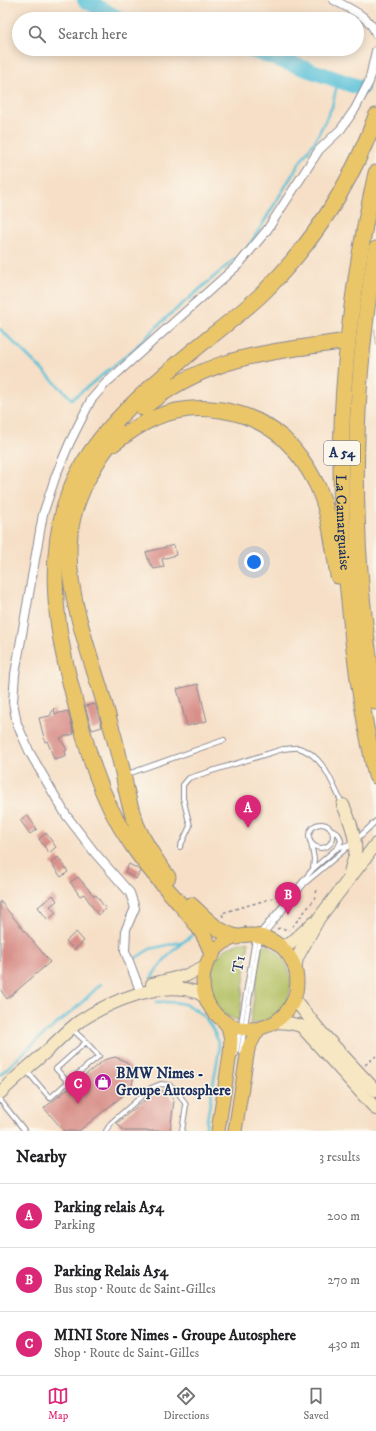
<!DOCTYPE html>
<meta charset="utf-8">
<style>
:root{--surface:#fff;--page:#f6f6f6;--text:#202124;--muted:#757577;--line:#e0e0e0;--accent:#db2777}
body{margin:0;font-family:"IM FELL DW Pica",serif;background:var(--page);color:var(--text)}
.you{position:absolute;left:254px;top:562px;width:14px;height:14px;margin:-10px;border:3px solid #fff;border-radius:50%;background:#1a73e8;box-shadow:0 0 0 6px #1a73e833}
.badge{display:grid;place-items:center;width:26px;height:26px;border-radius:50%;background:var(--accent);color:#fff;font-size:13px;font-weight:700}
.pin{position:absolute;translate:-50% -33px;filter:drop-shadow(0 1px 2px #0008)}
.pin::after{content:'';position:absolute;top:21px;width:14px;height:12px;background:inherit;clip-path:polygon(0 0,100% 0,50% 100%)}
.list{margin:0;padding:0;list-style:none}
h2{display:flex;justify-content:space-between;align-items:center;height:52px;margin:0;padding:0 16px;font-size:17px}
h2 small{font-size:13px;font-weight:400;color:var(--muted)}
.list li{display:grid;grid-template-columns:26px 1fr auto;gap:12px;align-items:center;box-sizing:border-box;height:64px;padding:0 16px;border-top:1px solid var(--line)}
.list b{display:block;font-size:15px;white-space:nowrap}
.list p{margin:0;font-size:13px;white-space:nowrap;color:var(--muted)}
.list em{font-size:13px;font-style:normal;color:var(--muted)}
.icon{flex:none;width:22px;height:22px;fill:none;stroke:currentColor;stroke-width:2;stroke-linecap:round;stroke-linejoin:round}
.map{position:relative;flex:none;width:376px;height:1131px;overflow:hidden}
.search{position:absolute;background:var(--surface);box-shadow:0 2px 10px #0003;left:12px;right:12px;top:12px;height:44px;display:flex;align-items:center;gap:10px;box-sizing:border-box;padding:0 14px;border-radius:22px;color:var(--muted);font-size:15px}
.sheet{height:244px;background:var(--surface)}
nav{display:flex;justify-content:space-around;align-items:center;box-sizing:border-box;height:56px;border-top:1px solid var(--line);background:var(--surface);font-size:11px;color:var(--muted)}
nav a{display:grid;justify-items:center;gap:2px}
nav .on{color:var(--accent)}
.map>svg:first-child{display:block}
.green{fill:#b2c062;stroke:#667860}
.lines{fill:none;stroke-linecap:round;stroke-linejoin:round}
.stream{stroke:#5ac1d8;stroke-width:2.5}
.river{stroke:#5ac1d8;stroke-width:16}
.building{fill:#d88f89}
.highway-tunnel{stroke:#cabcb1;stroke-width:15;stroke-dasharray:15 8;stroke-linecap:butt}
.lane-casing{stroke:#888792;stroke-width:6}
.street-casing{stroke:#888792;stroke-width:10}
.secondary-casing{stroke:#888792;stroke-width:14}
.primary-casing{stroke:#888792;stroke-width:15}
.highway-casing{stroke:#888792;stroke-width:17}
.path{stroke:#888792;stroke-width:1.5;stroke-dasharray:3 3;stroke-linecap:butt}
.lane{stroke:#fff;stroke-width:4}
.street{stroke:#fff;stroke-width:8}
.secondary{stroke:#f7e8c3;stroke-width:12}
.primary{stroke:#ebc669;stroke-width:13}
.highway{stroke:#ebc669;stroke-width:15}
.labels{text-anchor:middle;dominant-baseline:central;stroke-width:3;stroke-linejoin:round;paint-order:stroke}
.shield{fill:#fbf7ec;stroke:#5e6b89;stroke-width:1}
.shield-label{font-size:14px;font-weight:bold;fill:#1b2f5e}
.street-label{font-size:15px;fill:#1b2f5e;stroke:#fbf7ec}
.poi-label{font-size:15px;font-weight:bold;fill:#1b2f5e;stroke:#fbf7ec;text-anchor:start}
</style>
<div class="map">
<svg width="376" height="1131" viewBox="0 0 376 1131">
<rect width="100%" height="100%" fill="#fbf7ec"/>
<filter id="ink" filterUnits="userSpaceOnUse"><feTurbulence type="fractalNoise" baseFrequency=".025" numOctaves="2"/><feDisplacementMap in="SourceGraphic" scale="8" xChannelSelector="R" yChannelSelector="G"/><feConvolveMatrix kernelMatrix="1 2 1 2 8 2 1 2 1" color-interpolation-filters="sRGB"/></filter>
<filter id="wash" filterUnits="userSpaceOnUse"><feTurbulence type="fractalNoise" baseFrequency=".012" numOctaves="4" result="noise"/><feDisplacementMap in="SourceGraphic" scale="16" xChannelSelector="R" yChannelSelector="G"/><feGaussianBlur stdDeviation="0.9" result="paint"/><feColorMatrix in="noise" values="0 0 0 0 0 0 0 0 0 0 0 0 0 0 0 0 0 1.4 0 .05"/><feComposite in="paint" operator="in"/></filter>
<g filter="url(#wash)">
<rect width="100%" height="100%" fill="#f6dfc6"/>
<path class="green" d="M249,941L239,1021C234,1019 229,1017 225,1015C205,1000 205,967 223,951C231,945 240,943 249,941Z
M262,943C266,945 270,946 273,949C296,964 297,1000 274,1016C267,1021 259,1022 250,1024Z"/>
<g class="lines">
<path class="stream" d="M0,329L72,399L95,381L133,350L166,318L230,263L243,254L259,230L300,162L315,141L332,107L338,80
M134,959L150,949L185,941L192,935
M151,978C160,963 171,952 184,941
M156,1002C166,1002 178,1001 187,1005C206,1014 218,1032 219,1051L205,1131
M0,1075L35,1042L76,1008L101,984"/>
<path class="river" d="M85,0L119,19
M249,49L361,88"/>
</g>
<g id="blocks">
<path class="building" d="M174,545L176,555L162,559L164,567L154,569L149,562L146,552Z
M198,684L207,721L187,726L177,689Z
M95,704L102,727L92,730L85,706Z
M54,708L55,714L68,711L74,734L60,738L67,750L65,751L66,756L54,759L50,748L47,741L45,742L39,718L50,716Z
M27,815L37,829L30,834L20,820Z
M46,833L56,847L49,853L39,839Z
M58,857L68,872L61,877L51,863Z
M129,864L138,869L140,871L136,879L125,872Z
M78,877L94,896L96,895L106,909L98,915L84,894L80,896L70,882Z
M53,895L57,901L50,906L56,913L48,920L38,907Z
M0,901L50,962L7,999L0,989Z
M76,932L84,941L74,950L66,941Z
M115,1057L125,1061L132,1069L134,1075L132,1086L126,1093L79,1131H64L44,1108L104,1060Z
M161,1090L169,1094L174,1101L170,1131H124L117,1123L152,1094Z"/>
</g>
</g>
<g filter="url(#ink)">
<use href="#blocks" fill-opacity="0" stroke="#888792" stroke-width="1"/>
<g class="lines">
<path class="highway-tunnel" d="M352,340L376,337"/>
<g class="lane-casing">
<path id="lane" d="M125,775L224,740
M309 836a12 12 0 1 1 24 0a12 12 0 1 1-24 0Z
M333,830C338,833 340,835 341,841L337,849
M311,843L314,859L313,869
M180,847L190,826L183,798V785L189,778L283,749C288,749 295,747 299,748C323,755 332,783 342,803
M72,1029L86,1042L56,1069L68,1082L99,1056L86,1042
M241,1051L258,946L262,937L305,883L354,842L376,821
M236,1054L254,945L257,936L313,869L337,848L350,844
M26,1070L50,1098L68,1082
M0,1100L25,1131
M106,1131L111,1123L151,1088L161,1084L169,1085L176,1089L186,1105L182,1131"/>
</g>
<g class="street-casing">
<path id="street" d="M334,0C349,9 370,16 376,34
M141,993L125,951L126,929L135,908L130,893L95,853L66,815L30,753L17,724L13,702L15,674L43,514L56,475L70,442L91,400L105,384L239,264L267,230L319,150L341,129L355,109L369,82L376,51"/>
</g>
<g class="secondary-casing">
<path id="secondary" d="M343,805C350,820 357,838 355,855C354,861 351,867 350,873
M280,946L290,944L313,923
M295,970L297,958L319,918L376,844
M152,984L187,975L206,966
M294,999L321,1032L376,1091
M275,1022L289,1023L301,1026L376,1109
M0,1093C15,1078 32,1064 48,1050C58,1040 69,1029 80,1021C109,1002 162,979 196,992C200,993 203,996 206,998"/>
</g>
<g class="primary-casing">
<path id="primary" d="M203 982a47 47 0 1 1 94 0a47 47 0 1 1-94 0Z
M218,1131L230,1054L231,1039L228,1027L223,1020
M235,1131L248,1049L255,1035L260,1028"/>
</g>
<g class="highway-casing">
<g id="highway">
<path id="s1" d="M376,173C349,292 336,416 343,537C344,559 347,580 349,601C354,660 363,719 376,776"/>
<path d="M376,249C350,399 350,552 376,702"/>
<path d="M143,408C205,357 264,353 340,342"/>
<path d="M119,432C96,459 74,498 70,534C63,594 95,665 110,723C115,739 119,756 123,773C126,791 130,809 137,826C145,844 156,861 168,877"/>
<path d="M113,444C126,434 139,425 154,418C196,400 248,408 283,438C297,451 308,467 317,485C330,513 333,545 338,576"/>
<path d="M191,905C205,918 218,933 237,937"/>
<path d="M212,955C206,932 189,915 174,897C158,879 143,862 130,842C95,791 83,733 68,674C52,608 46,535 78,473C98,433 141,395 175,366C204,340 236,319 264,292C314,242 352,182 376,116"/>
</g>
</g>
<path class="path" d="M223,917L222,913L273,898C280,894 283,887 290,885
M244,927L254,929
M292,927L314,900L317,890
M277,929L280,928L289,930
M365,1065L376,1056"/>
<use href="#lane" class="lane"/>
<use href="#street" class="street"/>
<use href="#secondary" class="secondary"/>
<use href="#primary" class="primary"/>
<use href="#highway" class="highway"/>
</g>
</g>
<defs>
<g id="shop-disc" transform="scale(0.9)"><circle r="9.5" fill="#b5179e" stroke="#fbf7ec"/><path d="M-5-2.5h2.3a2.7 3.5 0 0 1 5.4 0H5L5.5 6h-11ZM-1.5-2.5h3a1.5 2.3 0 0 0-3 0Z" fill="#fff"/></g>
</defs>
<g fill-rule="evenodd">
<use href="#shop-disc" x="103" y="1082"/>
</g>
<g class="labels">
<rect class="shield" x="324" y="441" width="36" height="24" rx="3"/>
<g class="shield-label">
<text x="342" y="453">A 54</text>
</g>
<g class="street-label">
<text stroke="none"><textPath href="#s1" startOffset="352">La Camarguaise</textPath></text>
<text transform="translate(239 964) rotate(-81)">T1</text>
</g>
<g class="poi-label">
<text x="116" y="1073">BMW Nimes -<tspan x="116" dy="17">Groupe Autosphere</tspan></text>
</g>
</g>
</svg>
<div class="you"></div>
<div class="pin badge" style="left:248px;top:828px">A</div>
<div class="pin badge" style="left:288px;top:915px">B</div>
<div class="pin badge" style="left:78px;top:1104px">C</div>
<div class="search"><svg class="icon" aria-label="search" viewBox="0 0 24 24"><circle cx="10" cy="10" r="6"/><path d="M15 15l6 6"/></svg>Search here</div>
</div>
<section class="sheet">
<h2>Nearby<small>3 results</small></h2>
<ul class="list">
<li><span class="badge">A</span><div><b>Parking relais A54</b><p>Parking</p></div><em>200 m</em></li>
<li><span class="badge">B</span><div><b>Parking Relais A54</b><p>Bus stop · Route de Saint-Gilles</p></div><em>270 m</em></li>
<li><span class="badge">C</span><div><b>MINI Store Nimes - Groupe Autosphere</b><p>Shop · Route de Saint-Gilles</p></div><em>430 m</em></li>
</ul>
</section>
<nav>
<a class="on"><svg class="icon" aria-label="map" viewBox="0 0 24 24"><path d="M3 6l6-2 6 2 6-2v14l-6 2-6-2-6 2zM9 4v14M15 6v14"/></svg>Map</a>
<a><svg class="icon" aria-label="directions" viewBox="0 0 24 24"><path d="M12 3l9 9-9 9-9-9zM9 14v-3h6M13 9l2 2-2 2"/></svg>Directions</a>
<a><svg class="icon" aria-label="saved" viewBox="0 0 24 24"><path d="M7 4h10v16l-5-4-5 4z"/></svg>Saved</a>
</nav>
